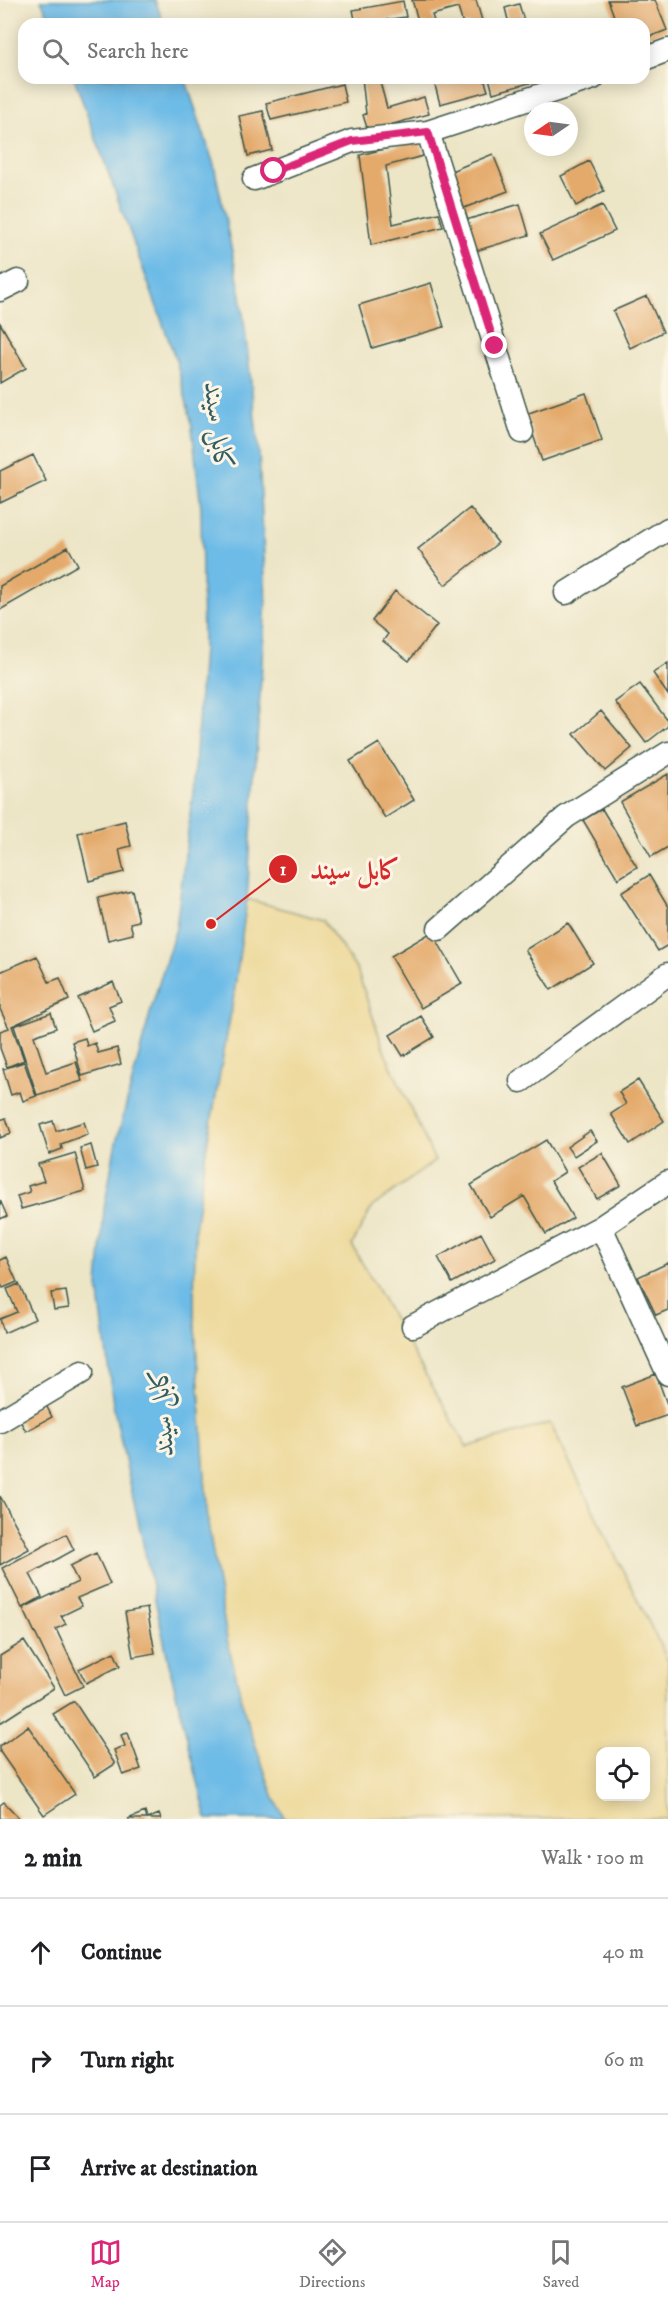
<!DOCTYPE html>
<meta charset="utf-8">
<style>
:root{--surface:#fff;--page:#f6f6f6;--text:#202124;--muted:#757577;--line:#e0e0e0;--accent:#db2777}
body{margin:0;font-family:"IM FELL DW Pica",Amiri,serif;background:var(--page);color:var(--text)}
.controls{position:absolute;right:18px;bottom:18px;display:grid;overflow:hidden;border-radius:12px;box-shadow:0 3px 15px #0003}
.controls button{width:54px;height:54px;display:grid;place-items:center;padding:0;border:0;border-bottom:2px solid var(--line);background:var(--surface);color:var(--text);font:30px sans-serif}
.compass{position:absolute;left:524px;top:102px;width:54px;height:54px;border-radius:50%;background:var(--surface);box-shadow:0 3px 15px #0003;rotate:257deg}
.stop{position:absolute;width:18px;height:18px;margin:-14px;border:4px solid #db2777;border-radius:50%;background:#fff}
.stop.end{background:#db2777;border-color:#fff;box-shadow:0 2px 6px #0008}
.list{margin:0;padding:0;list-style:none}
h2{display:flex;justify-content:space-between;align-items:center;height:78px;margin:0;padding:0 24px;font-size:26px}
h2 small{font-size:20px;font-weight:400;color:var(--muted)}
.list li{display:grid;grid-template-columns:39px 1fr auto;gap:18px;align-items:center;box-sizing:border-box;height:108px;padding:0 24px;border-top:2px solid var(--line)}
.list b{display:block;font-size:22px;white-space:nowrap}
.list em{font-size:20px;font-style:normal;color:var(--muted)}
.icon{flex:none;width:33px;height:33px;fill:none;stroke:currentColor;stroke-width:2;stroke-linecap:round;stroke-linejoin:round}
.map{position:relative;flex:none;width:668px;height:1819px;overflow:hidden}
.search{position:absolute;background:var(--surface);box-shadow:0 3px 15px #0003;left:18px;right:18px;top:18px;height:66px;display:flex;align-items:center;gap:15px;box-sizing:border-box;padding:0 21px;border-radius:18px;color:var(--muted);font-size:22px}
.sheet{height:402px;background:var(--surface)}
nav{display:flex;justify-content:space-around;align-items:center;box-sizing:border-box;height:84px;border-top:2px solid var(--line);background:var(--surface);font-size:16px;color:var(--muted)}
nav a{display:grid;justify-items:center;gap:3px}
nav .on{color:var(--accent)}
.map>svg:first-child{display:block}
.sand{fill:#eeda9e;stroke:#868c69;stroke-width:1.5;fill-rule:evenodd}
.water{fill:#6dbbe7;stroke:#467c8e;stroke-width:1.5}
.building{fill:#e4aa6c}
.lines{fill:none;stroke-linecap:round;stroke-linejoin:round}
.minor-casing{stroke:#3e564a;stroke-width:25}
.minor{stroke:#fff;stroke-width:22}
.route{stroke:#db2777;stroke-width:8}
.labels{text-anchor:middle;dominant-baseline:central;stroke-width:6;stroke-linejoin:round;paint-order:stroke}
.water-label{font-size:27px;font-style:italic;fill:#325c61;stroke:#fcf5e5}
.leader{fill:none;stroke:#d62828;stroke-width:2}
.callout-dot{fill:#d62828;stroke:#fcf5e5;stroke-width:2}
.mark-label{font-size:18px;text-anchor:middle;font-weight:bold;fill:#fff}
.callout-label{font-size:27px;text-anchor:middle;font-weight:bold;fill:#d62828;stroke:#fcf5e5;stroke-width:6;stroke-linejoin:round;paint-order:stroke}
</style>
<div class="map">
<svg width="668" height="1819" viewBox="0 0 668 1819">
<rect width="100%" height="100%" fill="#fcf5e5"/>
<filter id="ink" filterUnits="userSpaceOnUse"><feTurbulence type="fractalNoise" baseFrequency=".0167" numOctaves="2"/><feDisplacementMap in="SourceGraphic" scale="12" xChannelSelector="R" yChannelSelector="G"/><feConvolveMatrix kernelMatrix="1 2 1 2 8 2 1 2 1" color-interpolation-filters="sRGB"/></filter>
<filter id="wash" filterUnits="userSpaceOnUse"><feTurbulence type="fractalNoise" baseFrequency=".008" numOctaves="4" result="noise"/><feDisplacementMap in="SourceGraphic" scale="24" xChannelSelector="R" yChannelSelector="G"/><feGaussianBlur stdDeviation="1.35" result="paint"/><feColorMatrix in="noise" values="0 0 0 0 0 0 0 0 0 0 0 0 0 0 0 0 0 1.4 0 .05"/><feComposite in="paint" operator="in"/></filter>
<g filter="url(#wash)">
<rect width="100%" height="100%" fill="#ece5c6"/>
<path class="sand" d="M247,899L323,920L357,970L385,1053L435,1161L372,1207L352,1245L467,1447L550,1423L668,1661V1819H285L274,1798L246,1718L227,1639L208,1523L194,1311L195,1230L205,1156L233,1001ZM600,1752H646V1796H600Z"/>
<path class="water" d="M41,0H155L164,24H52Z
M74,78H185L214,165L241,295L259,453L266,600L247,899L233,1001L205,1156L195,1230L194,1311L208,1523L227,1639L246,1718L274,1798L285,1819H207L170,1669L113,1404L98,1286L104,1209L115,1147L152,1006L176,928L194,783L203,648L201,508L191,420L176,360Z"/>
<g id="blocks">
<path class="building" d="M412,0H476L483,24H463L458,8L432,15L435,24H419Z
M608,0H655L667,30L644,39V24H617Z
M403,1L406,17L356,24L353,10Z
M519,4L525,24H509L505,8Z
M362,78H379L387,108L424,97L429,114L368,131L363,115L366,114Z
M433,78H449L450,82L463,78H484L488,91L440,104Z
M489,78H544V79L493,93Z
M342,84L346,102L271,120L266,103Z
M263,111L272,150L248,156L239,116Z
M421,140L423,156L386,166L393,224L439,213L443,227L371,245L360,155Z
M493,154L508,191L459,210L444,174Z
M589,161L604,191L576,206L561,176Z
M520,204L529,235L475,251L466,220Z
M602,205L615,231L553,260L540,234Z
M431,283L444,327L372,348L359,305Z
M647,296L663,332L630,348L613,311Z
M0,323L26,368L0,383Z
M586,393L602,440L542,461L526,414Z
M33,455L46,481L0,503V471Z
M470,508L498,543L445,585L418,549Z
M68,547L78,565L0,610V586Z
M395,591L437,625L409,661L383,641L388,634L372,621Z
M668,663V695L653,673Z
M640,684L668,721V726L646,743L615,702Z
M601,711L632,748L605,771L574,734Z
M379,743L414,800L385,818L350,761Z
M668,774V847L651,857L620,802Z
M602,809L637,867L618,879L583,820Z
M125,821L131,846L119,849L124,872L89,881L78,833Z
M649,875L668,907V945L658,951L621,893Z
M132,890L139,921L130,923L133,934L108,940L98,898Z
M568,923L593,963L551,990L525,950Z
M432,932L462,984L421,1008L391,956Z
M37,956L49,982L60,978L69,1000L12,1026L24,1060L7,1067L0,1048V1031L9,1028L0,1009V972Z
M113,982L121,1001L109,1006L115,1021L92,1031L78,998Z
M51,1013L56,1028L34,1036L46,1072L76,1062L82,1081L37,1095L14,1026Z
M421,1016L434,1037L403,1056L390,1035Z
M85,1038L87,1046L95,1043L98,1053L117,1048L121,1064L82,1076L72,1042Z
M24,1062L36,1096L23,1101L20,1092L11,1095L3,1069Z
M638,1080L664,1121L630,1144L611,1114L626,1104L619,1092Z
M6,1118L11,1133L0,1138V1120Z
M53,1121L56,1131L84,1122L88,1134L61,1144L62,1149L49,1154L40,1125Z
M590,1131L597,1141L574,1156L567,1147Z
M546,1140L565,1172L551,1181L573,1218L546,1234L524,1196L490,1217L471,1185Z
M91,1145L97,1167L86,1170L80,1148Z
M75,1153L85,1191L21,1209L17,1196L30,1192L28,1186L44,1181L38,1164Z
M602,1153L621,1185L597,1199L578,1167Z
M0,1200L7,1216L0,1219Z
M481,1233L495,1259L452,1283L438,1257Z
M6,1257L17,1282L3,1288L0,1282V1260Z
M668,1263V1310L656,1315L638,1277Z
M19,1284L35,1319L4,1333L0,1319L17,1312L7,1289Z
M66,1291L69,1308L54,1310L51,1293Z
M656,1374L668,1407V1415L637,1426L622,1387Z
M44,1401L52,1417L26,1431L17,1416Z
M0,1496L29,1549L0,1565Z
M66,1534L74,1550L30,1574L42,1597L22,1608L2,1568Z
M96,1553L110,1584L77,1598L82,1606L61,1616L66,1624L56,1629L83,1686L65,1695L23,1608L78,1582L70,1566Z
M147,1608L155,1653L133,1657L125,1612Z
M24,1641L54,1688L0,1723V1656Z
M114,1652L120,1666L86,1683L79,1669Z
M74,1701L115,1764L95,1777L53,1714Z
M28,1726L75,1794L44,1815L0,1752V1746Z
M128,1733L141,1769L123,1775L114,1750L125,1746L121,1735Z
M4,1802L20,1819H0V1805Z
M145,1812L147,1819L159,1814L161,1819H128Z"/>
</g>
</g>
<g filter="url(#ink)">
<use href="#blocks" fill-opacity="0" stroke="#3e564a" stroke-width="1.5"/>
<g class="lines">
<g class="minor-casing">
<path id="minor" d="M644,59L668,50
M428,132L522,432
M254,179L352,141L428,132L593,78
M0,290L18,281
M566,593L668,529
M439,929L566,817L668,753
M521,1081L668,974
M601,1227L668,1374
M413,1326L601,1227L668,1182
M0,1421L82,1372"/>
</g>
<use href="#minor" class="minor"/>
</g>
</g>
<g class="lines" filter="url(#ink)">
<path class="route" d="M274,171L352,141L428,132L495,346"/>
</g>
<g class="labels">
<g class="water-label">
<text transform="translate(218 427) rotate(83)">کابل سيند</text>
<text transform="translate(162 1411) rotate(-94)">کابل سيند</text>
</g>
</g>
<path class="leader" d="M211 924L283 869"/>
<g class="callout-dot">
<circle cx="211" cy="924" r="6"/>
<circle cx="283" cy="869" r="15"/>
</g>
<g class="mark-label">
<text x="283" y="875">1</text>
</g>
<g class="callout-label">
<text x="355" y="879">کابل سيند</text>
</g>
</svg>
<div class="controls">
<button><svg class="icon" aria-label="locate" viewBox="0 0 24 24"><circle cx="12" cy="12" r="6"/><path d="M12 2v4M12 18v4M2 12h4M18 12h4"/></svg></button>
</div>
<svg class="compass" viewBox="-18 -18 36 36"><path d="M0-13l5 13h-10z" fill="#e53935"/><path d="M0 13l5-13h-10z" fill="#757577"/></svg>
<div class="stop" style="left:274px;top:171px"></div>
<div class="stop end" style="left:495px;top:346px"></div>
<div class="search"><svg class="icon" aria-label="search" viewBox="0 0 24 24"><circle cx="10" cy="10" r="6"/><path d="M15 15l6 6"/></svg>Search here</div>
</div>
<section class="sheet">
<h2>2 min<small>Walk · 100 m</small></h2>
<ul class="list">
<li><svg class="icon" aria-label="ahead" viewBox="0 0 24 24"><path d="M12 20V5M6 11l6-6 6 6"/></svg><div><b>Continue</b></div><em>40 m</em></li>
<li><svg class="icon" aria-label="right" viewBox="0 0 24 24"><path d="M7 20v-9h11M14 6l5 5-5 5"/></svg><div><b>Turn right</b></div><em>60 m</em></li>
<li><svg class="icon" aria-label="arrive" viewBox="0 0 24 24"><path d="M6 21V4h12l-3 4 3 4H6"/></svg><div><b>Arrive at destination</b></div></li>
</ul>
</section>
<nav>
<a class="on"><svg class="icon" aria-label="map" viewBox="0 0 24 24"><path d="M3 6l6-2 6 2 6-2v14l-6 2-6-2-6 2zM9 4v14M15 6v14"/></svg>Map</a>
<a><svg class="icon" aria-label="directions" viewBox="0 0 24 24"><path d="M12 3l9 9-9 9-9-9zM9 14v-3h6M13 9l2 2-2 2"/></svg>Directions</a>
<a><svg class="icon" aria-label="saved" viewBox="0 0 24 24"><path d="M7 4h10v16l-5-4-5 4z"/></svg>Saved</a>
</nav>
